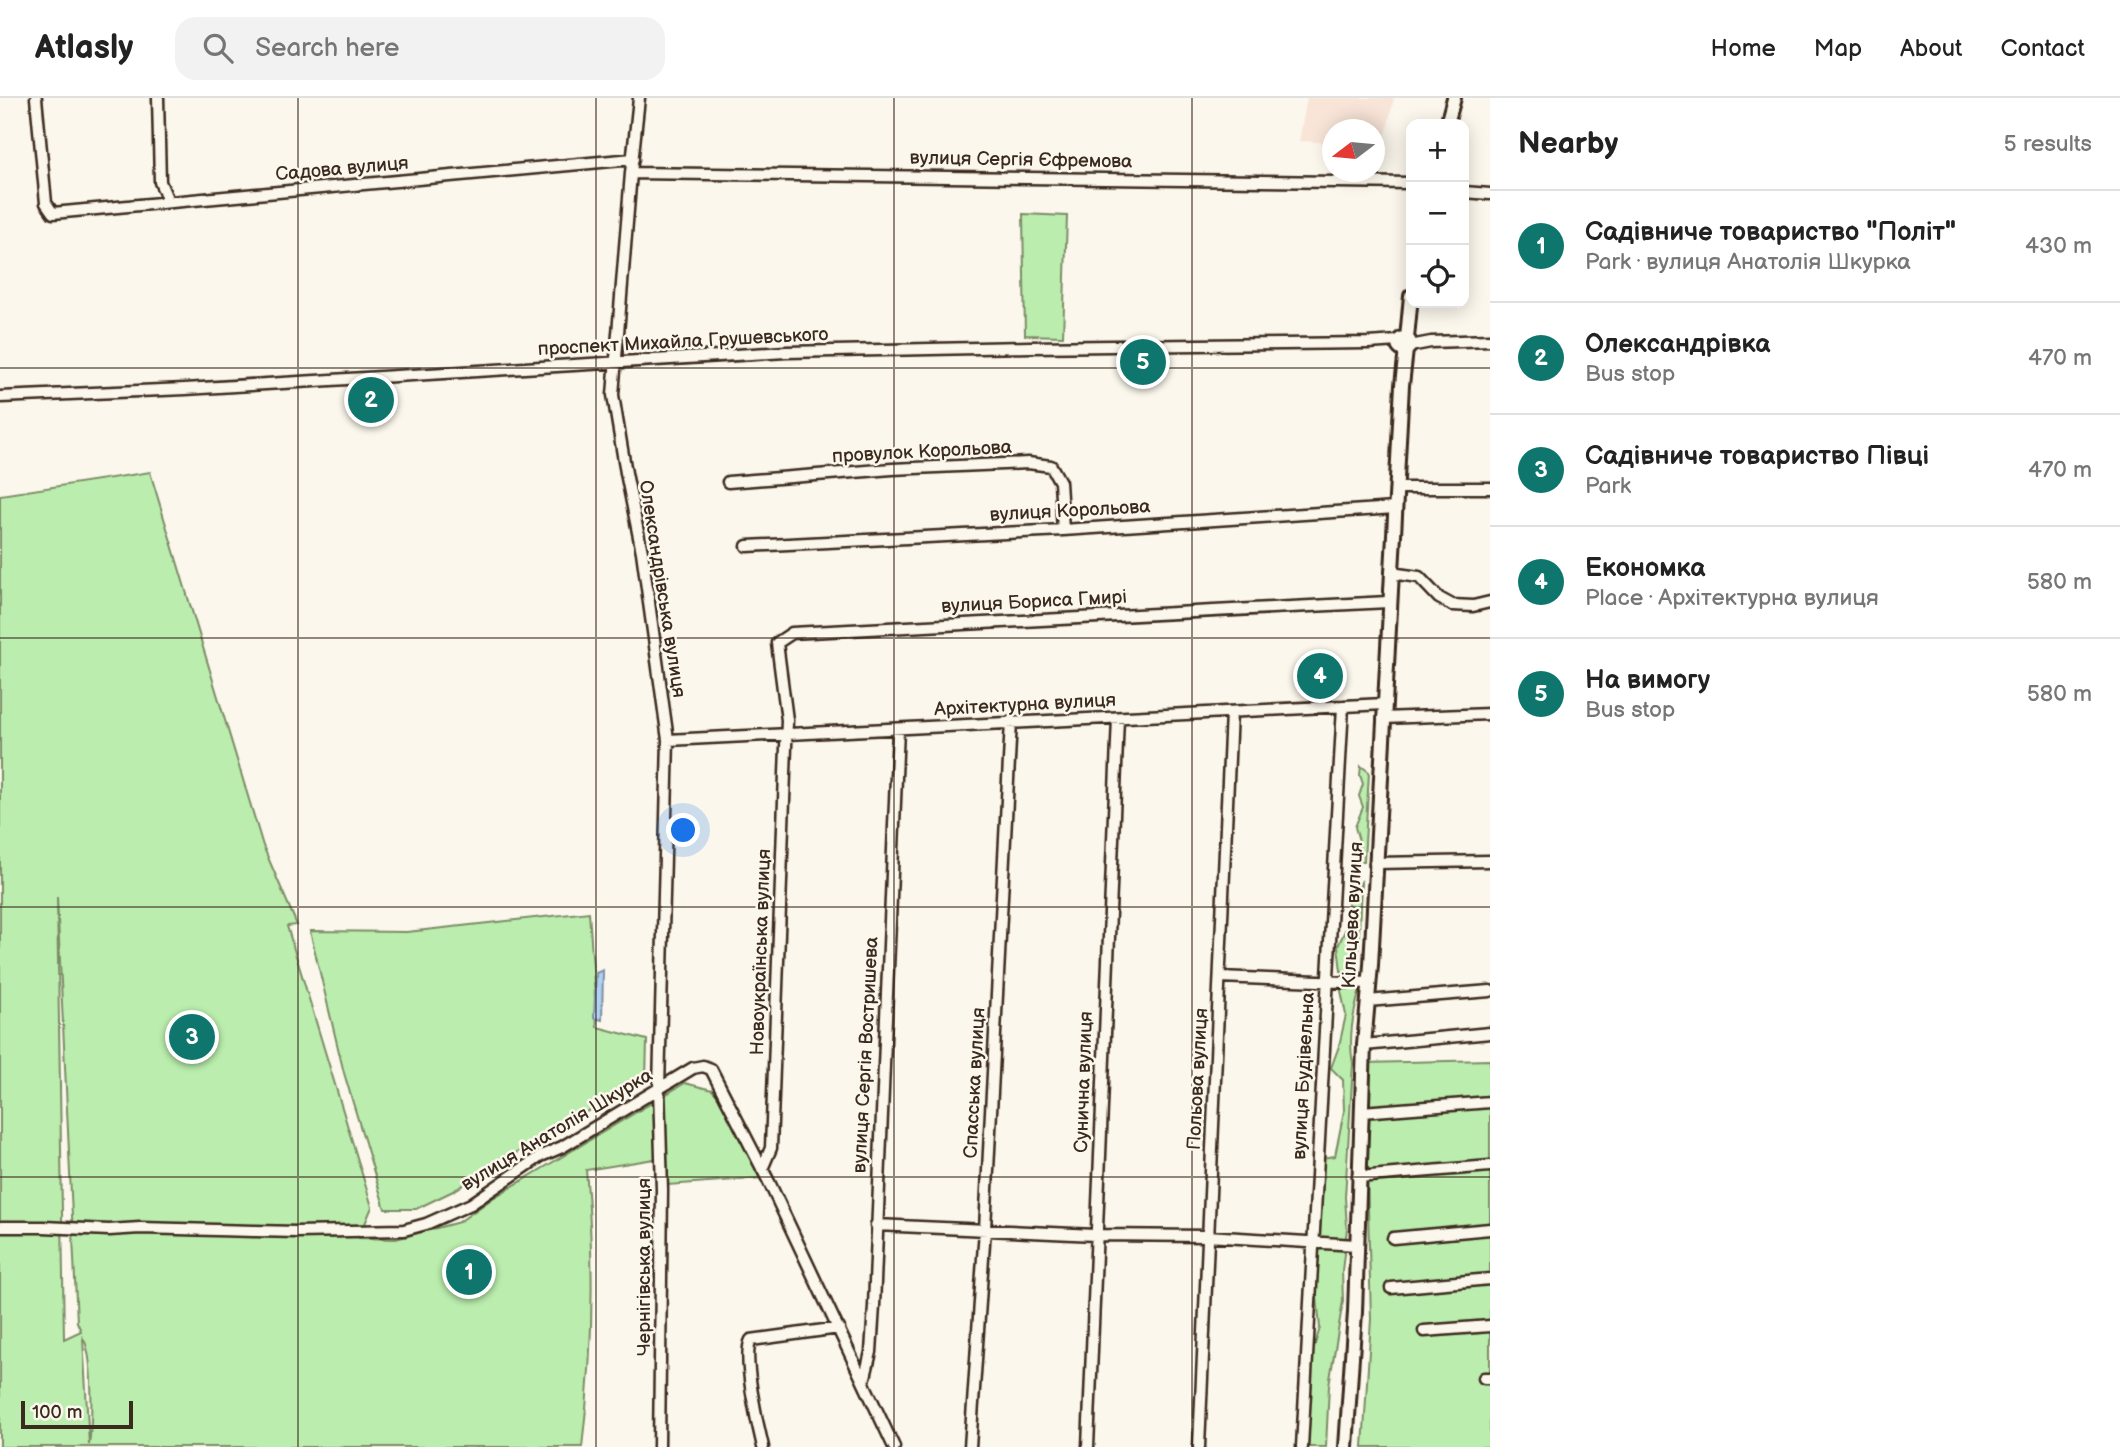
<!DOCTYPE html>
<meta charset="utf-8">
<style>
:root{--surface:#fff;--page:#f2f2f2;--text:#222;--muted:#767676;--line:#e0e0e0;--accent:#0f766e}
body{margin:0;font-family:"Balsamiq Sans",sans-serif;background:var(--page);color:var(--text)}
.controls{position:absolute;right:21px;top:21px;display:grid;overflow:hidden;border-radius:14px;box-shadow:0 4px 18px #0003}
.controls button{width:63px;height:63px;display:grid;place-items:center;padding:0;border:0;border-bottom:2px solid var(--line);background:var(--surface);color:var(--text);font:35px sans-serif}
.compass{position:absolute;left:1322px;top:21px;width:63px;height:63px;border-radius:50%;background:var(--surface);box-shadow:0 4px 18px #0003;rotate:254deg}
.scale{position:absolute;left:21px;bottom:18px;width:112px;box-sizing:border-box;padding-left:7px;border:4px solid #3b2a1e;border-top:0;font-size:19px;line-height:24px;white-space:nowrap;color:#3b2a1e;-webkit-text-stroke:5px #fbf7ec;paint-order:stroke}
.you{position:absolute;left:684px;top:733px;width:24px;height:24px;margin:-18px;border:5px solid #fff;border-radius:50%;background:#1a73e8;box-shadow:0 0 0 10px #1a73e833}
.badge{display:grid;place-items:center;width:46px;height:46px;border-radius:50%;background:var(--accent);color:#fff;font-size:23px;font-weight:700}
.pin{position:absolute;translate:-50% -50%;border:4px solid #fff;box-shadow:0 2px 7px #0006}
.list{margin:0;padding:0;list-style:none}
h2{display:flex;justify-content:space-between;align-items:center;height:91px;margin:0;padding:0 28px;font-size:30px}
h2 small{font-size:23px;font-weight:400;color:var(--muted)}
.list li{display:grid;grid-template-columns:46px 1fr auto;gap:21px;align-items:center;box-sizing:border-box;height:112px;padding:0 28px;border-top:2px solid var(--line)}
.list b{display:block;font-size:26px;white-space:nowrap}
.list p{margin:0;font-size:23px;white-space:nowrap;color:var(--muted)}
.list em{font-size:23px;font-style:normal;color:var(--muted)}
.icon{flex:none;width:38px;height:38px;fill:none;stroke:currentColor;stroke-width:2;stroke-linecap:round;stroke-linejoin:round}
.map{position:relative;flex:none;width:1490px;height:1349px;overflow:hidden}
header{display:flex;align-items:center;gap:42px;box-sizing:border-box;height:98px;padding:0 35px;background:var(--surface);border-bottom:2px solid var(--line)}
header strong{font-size:33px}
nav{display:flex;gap:38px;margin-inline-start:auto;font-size:24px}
.search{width:490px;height:63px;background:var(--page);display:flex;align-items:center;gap:18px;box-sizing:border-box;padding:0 24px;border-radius:21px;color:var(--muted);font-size:26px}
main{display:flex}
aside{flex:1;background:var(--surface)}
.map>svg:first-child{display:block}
.built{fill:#f9e5d8}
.green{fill:#bbeeae;stroke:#7b8c66;stroke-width:2;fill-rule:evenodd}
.water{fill:#aed1f6;stroke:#808ea0;stroke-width:2}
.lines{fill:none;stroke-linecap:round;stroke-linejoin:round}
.minor-casing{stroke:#3b2a1e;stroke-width:15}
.major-casing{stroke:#3b2a1e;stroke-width:18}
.minor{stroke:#fbf7ec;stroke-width:10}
.major{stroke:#fbf7ec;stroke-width:12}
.grid{fill:none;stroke:#3b2a1e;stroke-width:2;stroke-opacity:0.55}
.labels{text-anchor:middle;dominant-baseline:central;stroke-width:5;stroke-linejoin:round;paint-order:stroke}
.street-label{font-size:19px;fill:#3b2a1e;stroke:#fbf7ec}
</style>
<header>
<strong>Atlasly</strong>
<div class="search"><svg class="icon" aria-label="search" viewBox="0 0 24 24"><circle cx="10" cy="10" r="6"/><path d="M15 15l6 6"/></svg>Search here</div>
<nav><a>Home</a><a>Map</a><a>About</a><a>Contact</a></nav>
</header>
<main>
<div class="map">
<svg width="1490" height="1349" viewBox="0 0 1490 1349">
<rect width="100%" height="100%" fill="#fbf7ec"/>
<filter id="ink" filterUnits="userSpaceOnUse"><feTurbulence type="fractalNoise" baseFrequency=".0143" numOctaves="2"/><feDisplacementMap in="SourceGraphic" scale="14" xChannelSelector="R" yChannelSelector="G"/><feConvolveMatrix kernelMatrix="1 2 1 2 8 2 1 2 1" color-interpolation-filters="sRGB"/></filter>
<g filter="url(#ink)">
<path class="built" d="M1307,0H1394L1383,49L1375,48L1374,32H1332V45L1299,43Z"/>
<path class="green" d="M1023,116L1067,118L1063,238L1025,237Z
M150,374L263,748L297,827L287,828L372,1109L359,1140L396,1141L459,1124L493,1100L685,985L712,992L723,1003L761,1080L668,1087L667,1059L586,1072C595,1165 593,1256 582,1349H0V397ZM57,799L77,1224L81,1233L64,1241ZM83,1240C94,1256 92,1326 89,1347Z
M1361,668L1369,674L1364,763H1357L1359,743L1355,729L1363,709L1359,698L1363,686L1360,677Z
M1361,784L1358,861L1354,876L1341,873L1338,848L1352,817L1347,803Z
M589,814L597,929L647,942L646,981L568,1024L453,1093L416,1111H385L344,975L310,833L407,834Z
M1340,888L1360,891C1353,917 1348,939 1353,966L1345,1099L1347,1130L1342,1173L1343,1203L1329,1287L1326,1349H1307L1310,1262L1320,1230L1315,1177L1320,1132L1321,1060L1335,1058L1344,1013L1343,982L1331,970L1339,948L1346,917Z
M1490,962V1349H1363L1371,1221L1364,965Z"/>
<path class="water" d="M603,872L602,922L594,920L596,875Z"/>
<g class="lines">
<g class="minor-casing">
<path id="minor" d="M36,0L46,105L53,115L633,61
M158,0L160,84L168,103
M639,0L631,75L613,297L626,375L642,454L668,642L659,990L662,1092L659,1349
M631,75L1411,85
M1464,94L1490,96
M1410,248L1431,244L1490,242
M0,299L185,291L786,254L1030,249L1368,245L1398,243
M728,384L892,371L1028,365L1051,368L1060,384L1063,432
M1396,390H1490
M747,448L1063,432L1395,410
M1391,475L1419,479L1439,500L1452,507L1473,508L1490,504
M1383,620L1490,616
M668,642L1384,606
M1375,765L1490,763
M1220,879L1369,885
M1367,903L1490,893
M1364,947L1490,935
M1362,1014L1490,1004
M762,1071L771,1050L787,622L777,545L792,535L1388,504
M1358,1079L1490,1068
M876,1127L1095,1137L1207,1138L1356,1147
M2,1129H43L109,1132L140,1130L296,1134L404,1132L426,1126L471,1106L541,1058L562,1049L693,970L703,968L711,971L769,1084L894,1349
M1393,1140L1490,1131
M1391,1190L1490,1181
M1424,1233L1490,1228
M1484,1280H1490
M864,1283L871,1254L874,1208L898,631
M763,1349C758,1329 742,1258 751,1242L839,1230
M970,1349L985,1131L1011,623
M1088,1349L1118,620
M1199,1349L1231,614
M1302,1349L1343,608"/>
</g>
<g class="major-casing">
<path id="major" d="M1447,26L1454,0
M1398 246a6 6 0 1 1 12 0a6 6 0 1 1-12 0Z
M1407,240L1411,198
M1346,1349L1355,1214L1364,947L1371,867L1402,287L1406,252"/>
</g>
<use href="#minor" class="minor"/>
<use href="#major" class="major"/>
</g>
</g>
<path class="grid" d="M298,0V1349M596,0V1349M894,0V1349M1192,0V1349M0,270H1490M0,540H1490M0,809H1490M0,1079H1490"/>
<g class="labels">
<g class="street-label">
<text transform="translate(1021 62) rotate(1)">вулиця Сергія Єфремова</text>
<text transform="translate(342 71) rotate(-5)">Садова вулиця</text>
<text transform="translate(683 244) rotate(-3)">проспект Михайла Грушевського</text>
<text transform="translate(922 354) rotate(-3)">провулок Корольова</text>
<text transform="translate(1070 413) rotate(-3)">вулиця Корольова</text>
<text transform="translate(662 491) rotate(81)">Олександрівська вулиця</text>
<text transform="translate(1034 504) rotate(-3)">вулиця Бориса Гмирі</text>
<text transform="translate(1025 607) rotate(-3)">Архітектурна вулиця</text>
<text transform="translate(1353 817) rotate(-87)">Кільцева вулиця</text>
<text transform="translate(761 854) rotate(-88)">Новоукраїнська вулиця</text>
<text transform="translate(866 957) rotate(-87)">вулиця Сергія Востришева</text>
<text transform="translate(1304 978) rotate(-87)">вулиця Будівельна</text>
<text transform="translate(1198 981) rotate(-87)">Польова вулиця</text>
<text transform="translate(1084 984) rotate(-88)">Сунична вулиця</text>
<text transform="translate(975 985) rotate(-87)">Спасська вулиця</text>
<text transform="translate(557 1032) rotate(-31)">вулиця Анатолія Шкурка</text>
<text transform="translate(644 1169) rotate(-90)">Чернігівська вулиця</text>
</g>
</g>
</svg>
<div class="controls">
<button>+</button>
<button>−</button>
<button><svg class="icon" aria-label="locate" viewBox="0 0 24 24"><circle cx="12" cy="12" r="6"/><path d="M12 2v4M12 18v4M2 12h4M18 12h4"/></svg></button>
</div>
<svg class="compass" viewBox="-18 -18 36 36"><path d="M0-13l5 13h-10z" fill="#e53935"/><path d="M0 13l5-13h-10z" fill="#767676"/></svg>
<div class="scale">100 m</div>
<div class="you"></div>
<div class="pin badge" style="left:469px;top:1174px">1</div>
<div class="pin badge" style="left:371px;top:302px">2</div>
<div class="pin badge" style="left:192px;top:939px">3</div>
<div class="pin badge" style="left:1320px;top:578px">4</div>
<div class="pin badge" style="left:1143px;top:264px">5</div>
</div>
<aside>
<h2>Nearby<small>5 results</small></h2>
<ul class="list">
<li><span class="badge">1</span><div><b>Садівниче товариство &quot;Політ&quot;</b><p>Park · вулиця Анатолія Шкурка</p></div><em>430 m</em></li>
<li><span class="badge">2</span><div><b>Олександрівка</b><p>Bus stop</p></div><em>470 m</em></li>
<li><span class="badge">3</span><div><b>Садівниче товариство Півці</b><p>Park</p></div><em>470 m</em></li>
<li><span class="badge">4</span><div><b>Економка</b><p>Place · Архітектурна вулиця</p></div><em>580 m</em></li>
<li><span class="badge">5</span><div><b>На вимогу</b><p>Bus stop</p></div><em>580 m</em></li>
</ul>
</aside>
</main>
